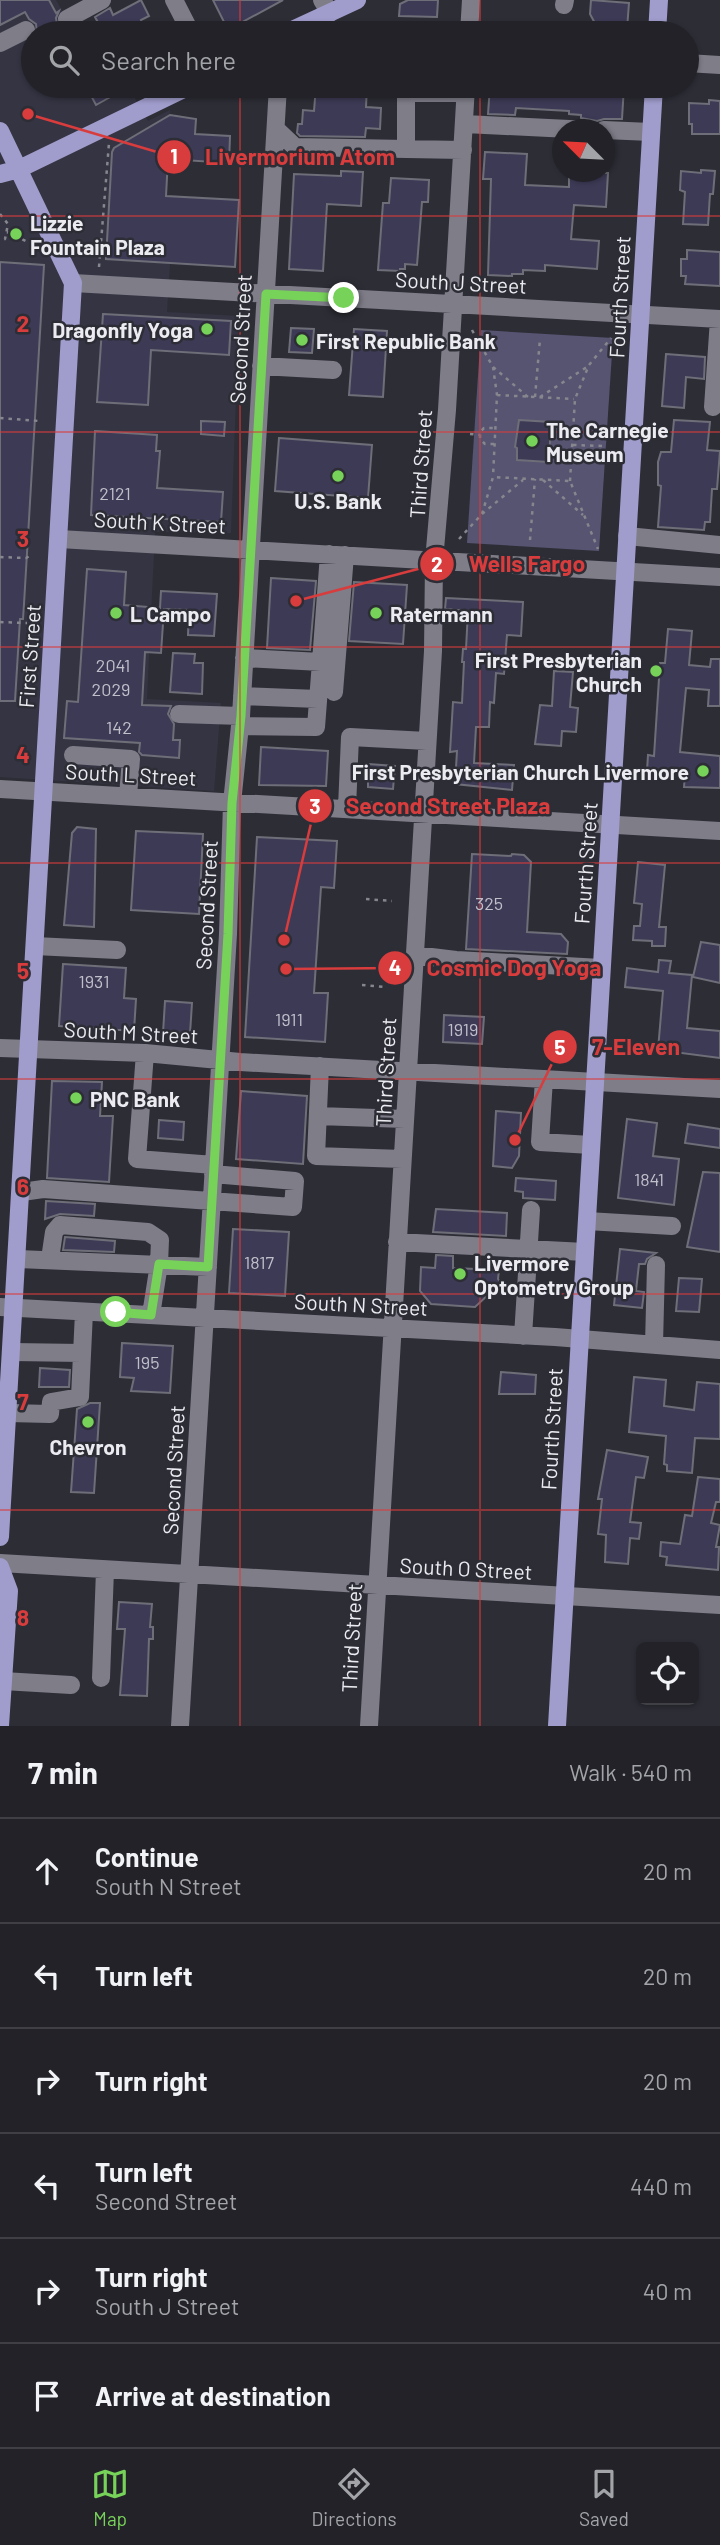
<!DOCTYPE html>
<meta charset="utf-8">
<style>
:root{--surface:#222228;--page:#2a2a30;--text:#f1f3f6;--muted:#a2a4a8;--line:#3f3f45;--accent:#77d259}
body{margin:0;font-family:Barlow,sans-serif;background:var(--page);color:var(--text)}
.controls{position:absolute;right:21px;bottom:21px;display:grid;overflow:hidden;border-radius:10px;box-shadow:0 2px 5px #0004}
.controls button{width:63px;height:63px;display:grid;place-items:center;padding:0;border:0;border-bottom:2px solid var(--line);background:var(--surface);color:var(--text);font:35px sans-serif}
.compass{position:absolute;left:552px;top:119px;width:63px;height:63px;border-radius:50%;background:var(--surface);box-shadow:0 2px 5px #0004;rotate:294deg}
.stop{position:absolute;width:21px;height:21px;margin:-16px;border:5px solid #77d259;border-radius:50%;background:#fff}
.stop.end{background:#77d259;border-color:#fff;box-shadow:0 2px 7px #0008}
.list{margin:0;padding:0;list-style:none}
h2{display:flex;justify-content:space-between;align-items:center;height:91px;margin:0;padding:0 28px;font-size:30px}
h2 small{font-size:23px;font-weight:400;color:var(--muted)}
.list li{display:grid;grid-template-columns:46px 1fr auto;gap:21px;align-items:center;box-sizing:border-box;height:105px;padding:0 28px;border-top:2px solid var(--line)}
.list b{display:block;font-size:26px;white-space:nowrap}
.list p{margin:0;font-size:23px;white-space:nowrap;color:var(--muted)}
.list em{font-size:23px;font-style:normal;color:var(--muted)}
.icon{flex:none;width:38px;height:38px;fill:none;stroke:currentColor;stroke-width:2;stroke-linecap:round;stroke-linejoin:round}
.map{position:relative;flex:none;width:720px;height:1726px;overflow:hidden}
.search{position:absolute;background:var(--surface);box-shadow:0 2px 5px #0004;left:21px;right:21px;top:21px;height:77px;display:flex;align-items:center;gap:18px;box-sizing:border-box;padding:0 24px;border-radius:38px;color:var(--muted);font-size:26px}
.sheet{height:721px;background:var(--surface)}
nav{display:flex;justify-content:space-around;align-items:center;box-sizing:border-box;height:98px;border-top:2px solid var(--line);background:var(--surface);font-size:19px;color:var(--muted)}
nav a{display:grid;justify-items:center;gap:4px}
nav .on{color:var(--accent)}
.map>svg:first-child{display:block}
.built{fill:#353443}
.green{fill:#565471}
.building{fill:#3d3a56;stroke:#6e6e78;stroke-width:2}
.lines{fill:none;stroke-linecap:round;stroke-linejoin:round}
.path{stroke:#86868e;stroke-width:2.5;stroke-dasharray:3.5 5;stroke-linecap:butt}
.minor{stroke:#7e7d88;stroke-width:18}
.major{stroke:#a09ccc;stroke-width:18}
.route{stroke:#77d259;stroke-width:9}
.grid{fill:none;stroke:#d83c3c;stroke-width:2;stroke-opacity:0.55}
.poi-dot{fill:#77d259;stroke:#2d2d36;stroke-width:2.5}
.labels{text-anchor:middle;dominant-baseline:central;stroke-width:5;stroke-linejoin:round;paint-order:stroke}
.number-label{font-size:18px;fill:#c0bfca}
.poi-label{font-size:21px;font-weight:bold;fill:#ebebf1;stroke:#2d2d36;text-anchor:start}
.street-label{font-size:21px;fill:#ebebf1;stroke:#2d2d36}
.grid-label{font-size:23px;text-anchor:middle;font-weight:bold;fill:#d83c3c;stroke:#2d2d36;stroke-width:5;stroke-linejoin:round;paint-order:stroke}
.leader{fill:none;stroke:#d83c3c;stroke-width:2.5}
.callout-dot{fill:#d83c3c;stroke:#2d2d36;stroke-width:2.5}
.mark-label{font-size:21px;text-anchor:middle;font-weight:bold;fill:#fff}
.callout-label{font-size:23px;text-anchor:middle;font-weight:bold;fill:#d83c3c;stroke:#2d2d36;stroke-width:5;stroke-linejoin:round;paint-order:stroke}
</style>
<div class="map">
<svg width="720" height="1726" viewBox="0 0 720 1726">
<rect width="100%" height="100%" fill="#2d2d36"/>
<path class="built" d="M0,0H56L74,33H33V86H128L148,121L170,110L167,182H156L172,231L167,312L239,316L231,533L155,532L147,699L221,703L214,791L0,777Z"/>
<path class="green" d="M481,330L613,338L599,551L467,543Z"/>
<path class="building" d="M0,0H49L56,13L59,11L56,18L57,25L62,29L69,30L71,33H37L36,24L29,19L25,12L0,25Z
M141,0L149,16L141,20L147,33H104L95,17L110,8L113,15Z
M213,0H283L228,30Z
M408,0H438L437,17L399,16L400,4Z
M591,0L629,3L627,29L597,27L590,14Z
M86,86H130L96,105Z
M316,86H367L366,107L381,108L380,129L366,128L365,137L300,136L297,133L298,124H302L303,110L314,111Z
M490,86H624L622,119H604L597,121L581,118V115L569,114V111L516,108L515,115L488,114Z
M709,100L720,101V134H692V124H689V103L709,104Z
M170,115L196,119L195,134L230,136L229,163L168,159L166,196L239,200L235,267L106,259L112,152L114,148Z
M485,152L527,154L525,185L569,187V172L608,173L606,207L574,205L571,239L599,241L597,269L545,265V271L523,270V274H512V276L488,275L491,179H483Z
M701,170L715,171L713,194H710L708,225L683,224L685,192L680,190L681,171L701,173Z
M341,171L363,172L361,206L327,204L323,271L289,269L294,174L341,176Z
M391,178L429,180L428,202H422L417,265L405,264V269H400V271L378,270L383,203H389Z
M687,250L720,252V286L685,284L686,276H681V259H687Z
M0,262L44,265L24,604L23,619H20L15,701H0Z
M103,314L231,321L229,355L151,350L148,405L97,402Z
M291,328L314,329L312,353L289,352Z
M354,329L387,331L383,397L349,395Z
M666,354L705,357L704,379L686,377L684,408L662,406Z
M519,420L551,422L549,462L517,460V448L515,447Z
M674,420L710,422L707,450L720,451L717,489H712L710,522H705L704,530L658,527L661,486L658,485V462L661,452H671Z
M201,421L225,422L224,436L201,434Z
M95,431L157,435L156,451H160L157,488L223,492L221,522L91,515Z
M279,438L372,445L368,498L275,491Z
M87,569L126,572L124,605L160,608L161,591L217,594L214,636L188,635L189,610L164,609L161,653L145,652L142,705L171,706L168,714L174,724L173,740H180L179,758L142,755L139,752L140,743L64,738L67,701L78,702Z
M271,578L316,581L310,650L267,648Z
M354,582L407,585L403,644L349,641Z
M446,598L523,602L521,636L507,635L504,674L496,673L494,703L490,702L489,727H476L474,763L514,765L512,790L455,784L457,751L450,752L453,702L462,703L464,662H462L463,649H466L468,611L445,609Z
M668,629L692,631L689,665L710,667L711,659H720V706H708L709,690L686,688L680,752L720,756V788L684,787L685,775L647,771L648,755L654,756L660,663H665Z
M173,653L195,654L194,663H203L202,694L170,692Z
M554,671L573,672L570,707L578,708L576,732L562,731L561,746L535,744L540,705L552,706Z
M261,747L328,751L326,786L259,785Z
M368,764L395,766L393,789L368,787Z
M77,827L96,829L94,927L64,925L72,833Z
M136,831L203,834L199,914L131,910Z
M257,837L337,841L334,888L321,887L314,993H328L325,1042L245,1037Z
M472,854L511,856L512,854L524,855L531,862L527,932L561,934L568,942L567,954L466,949Z
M638,862L665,865L659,927H666L665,946H652V941L633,940L634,926H640L642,904L634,903Z
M701,942L720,945V983L693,977Z
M659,960L671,961L669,973L692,975L687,1028L720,1031V1058L658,1050L663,991L625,987L627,968L658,972Z
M63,964L126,968L124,998L136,999L134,1031L59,1026Z
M165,1001L192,1003L190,1034L163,1033Z
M444,1015L484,1017L482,1044L443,1042Z
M52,1081L102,1082L100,1116H113L109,1182L47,1178Z
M241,1091L307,1096L303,1164L236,1159Z
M496,1111L521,1113L519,1156L512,1168L493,1166Z
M627,1119L657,1123L653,1156L679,1159L674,1205L618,1198Z
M159,1120L184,1122L183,1140L158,1138Z
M688,1124L720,1129V1148L685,1143Z
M703,1172L720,1173V1252L687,1247Z
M516,1178L556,1181L555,1200L523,1198V1192L515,1191Z
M46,1201L95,1204L94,1216L60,1214L45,1219Z
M436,1209L507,1213L506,1236L433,1232Z
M233,1229L289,1232L285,1296L229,1293Z
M65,1237L115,1241L114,1252L63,1250Z
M620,1249L656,1253L647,1259L645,1264H639L636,1291L644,1292L642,1308L614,1305Z
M436,1255L453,1256V1268L499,1270L498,1279L501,1283L475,1307L431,1304L420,1291L421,1267L435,1268Z
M679,1278L702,1279L699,1312L676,1311Z
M122,1343L173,1346L170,1393L131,1391L134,1378L120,1377Z
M40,1368L70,1370L69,1387H39Z
M501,1372L536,1375L535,1394H499Z
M634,1377L666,1380L664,1406L694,1410L697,1382L720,1384V1439L695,1438L692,1473L667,1471V1465L664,1464L666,1436L629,1432Z
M90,1403H100L94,1493L71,1492L77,1409Z
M607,1450L648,1457L644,1478L636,1477L630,1522L641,1523L639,1539L630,1538L628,1564L605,1562L606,1535L598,1534L602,1499H598Z
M698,1477L720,1479V1502H716L711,1523L720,1525L716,1547H719L718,1570L666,1565L667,1557L660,1556L661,1542L680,1544L685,1515L692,1516Z
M119,1602L152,1604L150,1627H153V1639H149L147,1696L120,1695L125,1629H117Z"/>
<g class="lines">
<path class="path" d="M0,214L8,224L5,239L0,241
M7,232L38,247
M99,267L109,143
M472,330L493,367L497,395L493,477
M493,367L528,397
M497,395L574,399
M535,397L540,339
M540,397L587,367
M0,418L39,421
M470,434L480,435
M494,444H485L480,439V432L484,428H495
M573,445L604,446
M543,480L583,515
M570,481L575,399L589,365L611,338
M482,514L523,480
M459,539L482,514L493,477L570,481L598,549
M530,540L535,479
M0,557L26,558L31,555
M0,622L27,623
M366,899L392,901
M362,985L386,987"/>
<path class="minor" d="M174,0L191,33
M322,0L330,13
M564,5L565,0
M67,19L102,0
M469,33L471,0
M0,43L26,30
M687,63L720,65
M465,124L590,130
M276,129L295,147L463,150
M604,130L651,132
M406,149V93H466
M73,283L720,319
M261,366L333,370
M713,407L719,319
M627,536L720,545
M59,539L720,577
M244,658L321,662L329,554
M334,692L345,555
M242,696L318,699
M179,714L241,716
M240,726L316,727L321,662
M73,755L131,759L128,796
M0,789L720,831
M347,808L350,737L427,741
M35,946L117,950
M415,955L456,960L601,968
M0,1048L145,1053L240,1062L720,1089
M145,1053L137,1159L214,1165
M320,1066L316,1156L402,1159
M544,1079L540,1142L591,1145
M318,1116L405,1119
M22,1192L43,1189L293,1207L295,1181L213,1174
M587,1221L672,1226
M397,1242L585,1252
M18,1259L208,1267
M50,1259L54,1232L60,1225L148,1232L160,1240L159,1264L151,1315
M0,1307L555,1337L720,1350
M523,1336L531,1210
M654,1345L656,1265
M12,1352L82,1353
M8,1413L50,1414L51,1402L80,1397L84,1312
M0,1563L720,1605
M101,1678L105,1570
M3,1681L71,1685
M180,1726L228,934L232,803L241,716L278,86
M369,1726L433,651L434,561L447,410L466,86"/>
<path class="major" d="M286,33L357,0
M657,33L659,0
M0,131L73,283L0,1537
M0,174L19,169L190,86
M0,1567L9,1591L0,1726
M557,1726L654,86"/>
</g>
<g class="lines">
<path class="route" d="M116,1312L151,1315L159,1264L208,1267L228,934L232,803L241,716L266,294L344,298"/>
</g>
<path class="grid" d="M240,0V33M480,0V33M240,86V1726M480,86V1726M0,216H720M0,432H720M0,647H720M0,863H720M0,1079H720M0,1294H720M0,1510H720"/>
<g class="poi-dot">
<circle cx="16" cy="234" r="7"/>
<circle cx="207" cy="329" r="7"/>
<circle cx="302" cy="340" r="7"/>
<circle cx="532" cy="441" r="7"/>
<circle cx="338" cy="476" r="7"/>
<circle cx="116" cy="613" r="7"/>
<circle cx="376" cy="613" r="7"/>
<circle cx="656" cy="671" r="7"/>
<circle cx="703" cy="771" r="7"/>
<circle cx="76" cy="1098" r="7"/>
<circle cx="460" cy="1274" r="7"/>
<circle cx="88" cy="1422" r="7"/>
</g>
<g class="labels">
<g class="number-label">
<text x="115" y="493">2121</text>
<text x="113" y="665">2041</text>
<text x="111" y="689">2029</text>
<text x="119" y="727">142</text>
<text x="489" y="903">325</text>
<text x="94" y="981">1931</text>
<text x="289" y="1019">1911</text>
<text x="463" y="1029">1919</text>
<text x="649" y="1179">1841</text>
<text x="259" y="1262">1817</text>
<text x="147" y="1362">195</text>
</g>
<g class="poi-label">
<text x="30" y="222">Lizzie<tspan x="30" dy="24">Fountain Plaza</tspan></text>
<text x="193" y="329" text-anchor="end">Dragonfly Yoga</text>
<text x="316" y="340">First Republic Bank</text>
<text x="546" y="429">The Carnegie<tspan x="546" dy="24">Museum</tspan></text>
<text x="338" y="500" text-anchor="middle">U.S. Bank</text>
<text x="130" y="613">L Campo</text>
<text x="390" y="613">Ratermann</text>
<text x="642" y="659" text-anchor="end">First Presbyterian<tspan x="642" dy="24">Church</tspan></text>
<text x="689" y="771" text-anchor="end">First Presbyterian Church Livermore</text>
<text x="90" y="1098">PNC Bank</text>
<text x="474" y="1262">Livermore<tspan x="474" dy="24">Optometry Group</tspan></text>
<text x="88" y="1446" text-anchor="middle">Chevron</text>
</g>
<g class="street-label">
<text transform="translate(461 282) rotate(3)">South J Street</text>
<text transform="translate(619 297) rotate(-87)">Fourth Street</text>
<text transform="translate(240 339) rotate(-87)">Second Street</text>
<text transform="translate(420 464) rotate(-86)">Third Street</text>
<text transform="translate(160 522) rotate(3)">South K Street</text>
<text transform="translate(29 656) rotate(-86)">First Street</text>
<text transform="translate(131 774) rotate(3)">South L Street</text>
<text transform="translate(585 863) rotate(-86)">Fourth Street</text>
<text transform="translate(206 905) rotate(-87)">Second Street</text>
<text transform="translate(131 1032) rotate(3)">South M Street</text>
<text transform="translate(385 1072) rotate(-87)">Third Street</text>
<text transform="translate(361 1304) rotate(3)">South N Street</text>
<text transform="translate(551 1429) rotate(-87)">Fourth Street</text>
<text transform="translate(173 1470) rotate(-87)">Second Street</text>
<text transform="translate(466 1568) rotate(3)">South O Street</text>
<text transform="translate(351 1638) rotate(-87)">Third Street</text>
</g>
</g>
<g class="grid-label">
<text x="23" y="332">2</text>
<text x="23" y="547">3</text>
<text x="23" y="763">4</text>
<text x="23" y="979">5</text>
<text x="23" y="1195">6</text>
<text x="23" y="1410">7</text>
<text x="23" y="1626">8</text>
</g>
<path class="leader" d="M28 114L174 157M296 601L437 564M284 940L315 806M286 969L395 968M515 1140L560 1047"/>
<g class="callout-dot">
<circle cx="28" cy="114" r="7"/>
<circle cx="296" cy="601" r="7"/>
<circle cx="284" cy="940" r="7"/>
<circle cx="286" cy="969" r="7"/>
<circle cx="515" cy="1140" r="7"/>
<circle cx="174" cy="157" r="18"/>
<circle cx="437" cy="564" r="18"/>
<circle cx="315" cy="806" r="18"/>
<circle cx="395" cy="968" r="18"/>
<circle cx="560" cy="1047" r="18"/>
</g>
<g class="mark-label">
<text x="174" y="164">1</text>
<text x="437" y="572">2</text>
<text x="315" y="814">3</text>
<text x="395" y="975">4</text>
<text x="560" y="1055">5</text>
</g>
<g class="callout-label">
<text x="300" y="165">Livermorium Atom</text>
<text x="527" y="572">Wells Fargo</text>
<text x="448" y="814">Second Street Plaza</text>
<text x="514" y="976">Cosmic Dog Yoga</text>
<text x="636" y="1055">7-Eleven</text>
</g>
</svg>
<div class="controls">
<button><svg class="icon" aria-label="locate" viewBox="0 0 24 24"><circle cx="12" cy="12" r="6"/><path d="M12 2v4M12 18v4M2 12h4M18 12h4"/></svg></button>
</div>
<svg class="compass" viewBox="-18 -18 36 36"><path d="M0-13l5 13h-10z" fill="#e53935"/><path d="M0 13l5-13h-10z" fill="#a2a4a8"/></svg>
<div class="stop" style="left:116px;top:1312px"></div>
<div class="stop end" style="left:344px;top:298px"></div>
<div class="search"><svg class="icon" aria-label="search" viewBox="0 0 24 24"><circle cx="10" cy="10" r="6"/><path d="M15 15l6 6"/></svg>Search here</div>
</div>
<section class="sheet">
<h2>7 min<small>Walk · 540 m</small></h2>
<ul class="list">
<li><svg class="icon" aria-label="ahead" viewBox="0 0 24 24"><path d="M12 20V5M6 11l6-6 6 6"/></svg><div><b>Continue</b><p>South N Street</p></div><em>20 m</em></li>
<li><svg class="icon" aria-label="left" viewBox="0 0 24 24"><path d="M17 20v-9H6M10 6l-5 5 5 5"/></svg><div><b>Turn left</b></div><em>20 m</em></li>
<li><svg class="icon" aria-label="right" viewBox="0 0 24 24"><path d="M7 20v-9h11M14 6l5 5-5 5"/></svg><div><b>Turn right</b></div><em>20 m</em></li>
<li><svg class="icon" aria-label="left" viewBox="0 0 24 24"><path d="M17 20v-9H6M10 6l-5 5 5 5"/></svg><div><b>Turn left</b><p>Second Street</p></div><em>440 m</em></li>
<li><svg class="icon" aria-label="right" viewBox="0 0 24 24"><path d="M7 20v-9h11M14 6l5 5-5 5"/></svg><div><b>Turn right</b><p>South J Street</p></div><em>40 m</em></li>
<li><svg class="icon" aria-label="arrive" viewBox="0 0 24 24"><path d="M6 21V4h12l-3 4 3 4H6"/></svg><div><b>Arrive at destination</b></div></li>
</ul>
</section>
<nav>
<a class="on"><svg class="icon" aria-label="map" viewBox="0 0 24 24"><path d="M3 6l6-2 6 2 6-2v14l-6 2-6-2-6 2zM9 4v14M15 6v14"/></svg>Map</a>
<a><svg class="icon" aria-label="directions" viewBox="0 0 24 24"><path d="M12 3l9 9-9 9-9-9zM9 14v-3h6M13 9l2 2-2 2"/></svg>Directions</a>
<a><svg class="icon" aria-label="saved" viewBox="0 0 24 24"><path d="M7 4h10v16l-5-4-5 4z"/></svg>Saved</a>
</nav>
